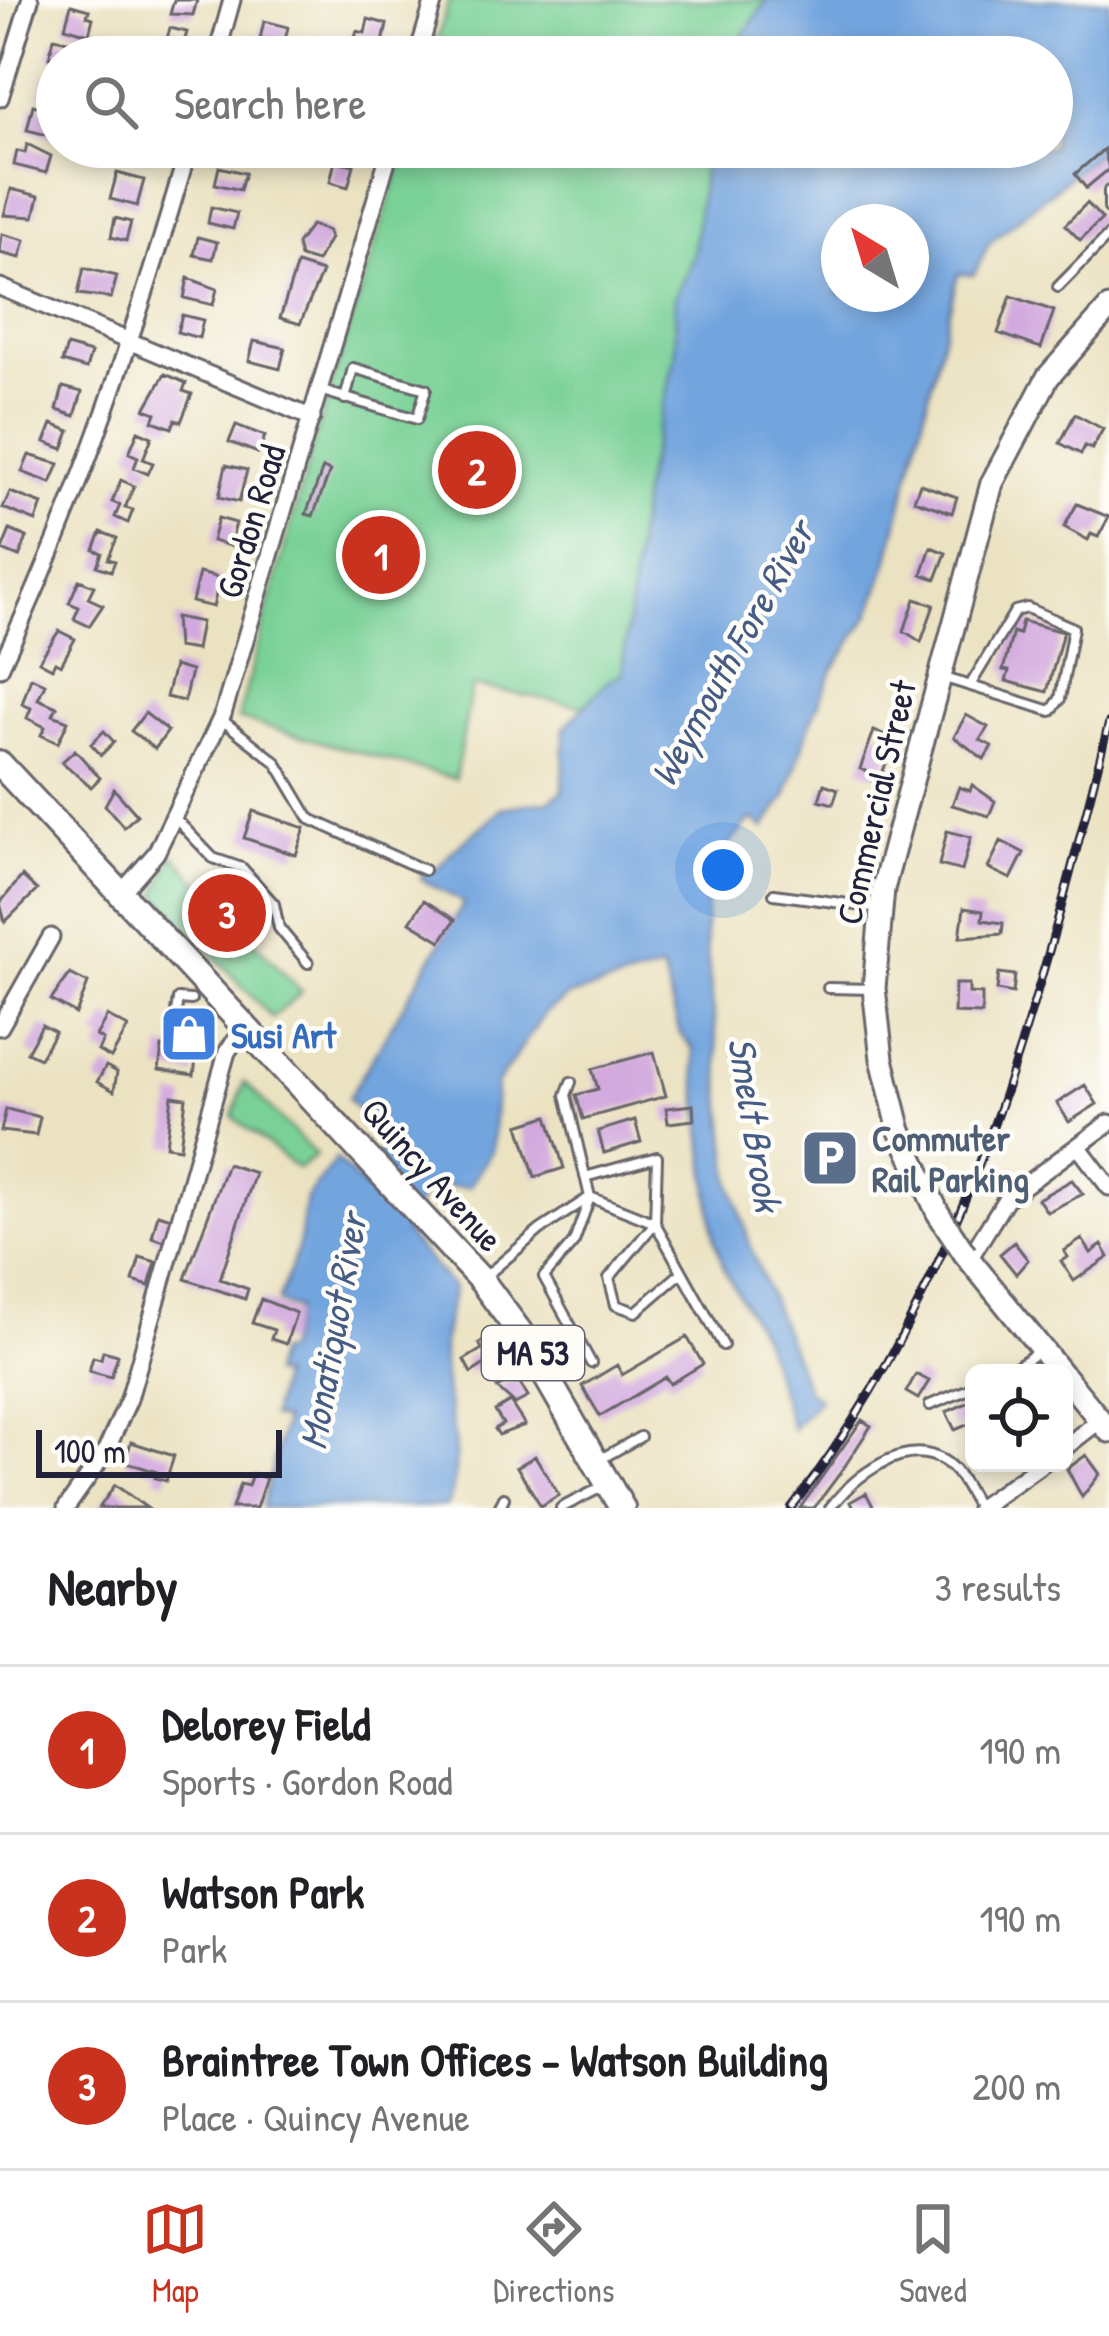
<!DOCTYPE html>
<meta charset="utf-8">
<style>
:root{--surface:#fff;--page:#f2f2f2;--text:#202124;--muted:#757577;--line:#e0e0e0;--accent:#c8321e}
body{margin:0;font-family:"Patrick Hand",sans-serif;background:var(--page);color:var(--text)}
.controls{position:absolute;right:36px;bottom:36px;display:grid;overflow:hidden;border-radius:18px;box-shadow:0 6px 18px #0003}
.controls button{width:108px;height:108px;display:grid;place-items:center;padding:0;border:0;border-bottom:3px solid var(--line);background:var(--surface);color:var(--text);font:60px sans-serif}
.compass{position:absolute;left:821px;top:204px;width:108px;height:108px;border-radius:50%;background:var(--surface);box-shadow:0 6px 18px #0003;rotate:322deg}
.scale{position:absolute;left:36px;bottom:30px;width:246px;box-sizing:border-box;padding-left:12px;border:6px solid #22223b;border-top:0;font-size:33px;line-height:42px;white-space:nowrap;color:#22223b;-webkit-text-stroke:9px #fdfcf7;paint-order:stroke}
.you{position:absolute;left:723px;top:870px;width:42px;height:42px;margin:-30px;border:9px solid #fff;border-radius:50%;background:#1a73e8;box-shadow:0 0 0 18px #1a73e833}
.badge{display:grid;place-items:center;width:78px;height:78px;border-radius:50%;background:var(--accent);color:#fff;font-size:39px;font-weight:700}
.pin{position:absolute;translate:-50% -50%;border:6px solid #fff;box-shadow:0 3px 12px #0006}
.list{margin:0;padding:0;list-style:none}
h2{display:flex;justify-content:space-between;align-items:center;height:156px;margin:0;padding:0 48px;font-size:51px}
h2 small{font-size:39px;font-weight:400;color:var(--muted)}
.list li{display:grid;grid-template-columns:78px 1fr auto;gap:36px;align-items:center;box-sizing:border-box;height:168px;padding:0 48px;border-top:3px solid var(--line)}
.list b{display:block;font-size:45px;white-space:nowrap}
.list p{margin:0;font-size:39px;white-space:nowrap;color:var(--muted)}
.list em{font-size:39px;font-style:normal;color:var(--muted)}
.icon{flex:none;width:66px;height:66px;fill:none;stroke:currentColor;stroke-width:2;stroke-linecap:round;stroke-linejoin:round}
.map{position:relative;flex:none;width:1109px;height:1508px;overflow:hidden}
.search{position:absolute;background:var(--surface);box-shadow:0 6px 18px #0003;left:36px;right:36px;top:36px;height:132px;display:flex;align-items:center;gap:30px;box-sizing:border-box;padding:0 42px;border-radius:66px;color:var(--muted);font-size:45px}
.sheet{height:660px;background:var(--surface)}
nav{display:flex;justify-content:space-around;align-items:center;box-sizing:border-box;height:168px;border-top:3px solid var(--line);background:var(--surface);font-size:33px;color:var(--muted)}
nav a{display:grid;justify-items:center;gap:6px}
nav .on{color:var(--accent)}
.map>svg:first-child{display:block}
.green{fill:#7ad197;stroke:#4e7a69;stroke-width:3}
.water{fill:#72a4de;stroke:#4a638c;stroke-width:3;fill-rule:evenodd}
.building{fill:#d2a9de}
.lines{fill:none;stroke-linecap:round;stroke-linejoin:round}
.lane-casing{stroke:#68656a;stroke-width:14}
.street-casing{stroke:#68656a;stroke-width:21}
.secondary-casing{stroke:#68656a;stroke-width:27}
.primary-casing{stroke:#68656a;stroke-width:30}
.lane{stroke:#fff;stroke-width:8}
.street{stroke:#fff;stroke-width:15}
.secondary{stroke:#fff;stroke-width:21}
.primary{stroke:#fff;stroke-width:24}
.rail-casing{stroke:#22223b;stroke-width:9}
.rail{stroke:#fdfcf7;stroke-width:4.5;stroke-dasharray:14;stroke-linecap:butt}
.secondary-bridge-casing{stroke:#68656a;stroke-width:27;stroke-linecap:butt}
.secondary-bridge{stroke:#fff;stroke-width:21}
.labels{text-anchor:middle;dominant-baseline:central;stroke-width:9;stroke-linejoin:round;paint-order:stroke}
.shield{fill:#fdfcf7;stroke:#646373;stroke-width:3}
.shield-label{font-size:33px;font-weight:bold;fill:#22223b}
.street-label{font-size:36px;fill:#22223b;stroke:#fdfcf7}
.shop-label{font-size:36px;font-weight:bold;fill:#366cbe;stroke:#fdfcf7;text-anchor:start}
.service-label{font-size:36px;font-weight:bold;fill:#4e5e75;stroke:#fdfcf7;text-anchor:start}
.water-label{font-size:39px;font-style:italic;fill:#465c84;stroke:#fdfcf7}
</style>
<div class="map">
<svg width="1109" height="1508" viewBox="0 0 1109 1508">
<rect width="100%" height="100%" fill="#fdfcf7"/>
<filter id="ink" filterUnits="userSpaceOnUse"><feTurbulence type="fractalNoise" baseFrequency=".00833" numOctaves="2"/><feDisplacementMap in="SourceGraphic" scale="24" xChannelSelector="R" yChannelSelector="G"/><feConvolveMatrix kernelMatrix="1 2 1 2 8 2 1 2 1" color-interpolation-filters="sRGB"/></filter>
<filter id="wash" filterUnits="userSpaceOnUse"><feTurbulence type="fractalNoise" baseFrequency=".004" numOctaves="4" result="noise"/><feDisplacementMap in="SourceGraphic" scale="48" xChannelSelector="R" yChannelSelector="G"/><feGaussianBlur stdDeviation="2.7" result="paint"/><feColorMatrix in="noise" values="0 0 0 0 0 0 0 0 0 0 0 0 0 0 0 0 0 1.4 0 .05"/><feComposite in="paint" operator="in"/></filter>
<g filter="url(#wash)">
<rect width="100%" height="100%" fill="#ebe2c1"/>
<path class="green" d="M449,0H767L729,57H432Z
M406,147H706L693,260L675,296L676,354L643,487L622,674L582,706L472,686L455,779L238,719L310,454Z
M174,855L209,893L188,913L206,932L199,939L157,894Z
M214,935L231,953L250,937L302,992L272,1018L204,945Z
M244,1082L316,1155L298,1169L233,1117Z"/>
<path class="water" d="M767,0H1109V143L989,243L974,275L958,274L888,563L870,614L833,670L812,718L786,796L764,828L751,819L708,869L705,933L731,1182L753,1254L808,1391L819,1399L792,1429L762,1336L725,1271L714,1238L693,1049L680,1034L662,969L569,996L545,1013L496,1085L492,1151L469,1187L426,1185L405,1233L454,1289C450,1307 444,1327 443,1346C440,1402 469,1452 447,1506L262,1508L284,1420L271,1417L280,1376L271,1374L277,1352H285L296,1309L278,1302L298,1248L306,1198L336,1159L365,1189L385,1139L348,1099L464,903L421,879L426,867L439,868C455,841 482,832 501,808L548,801L563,791L564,728L608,681L622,674L643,487L676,354L675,296L693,259L706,147H1052V57H729ZM839,222H911V294H839Z"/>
<g id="blocks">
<path class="building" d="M174,0H197L193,15L170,14Z
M71,5L89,10L87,16L93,18L89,34L65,27Z
M368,19L387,24L380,57H359L361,46L353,44L357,31L365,33Z
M264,21L288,27L284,44L260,39Z
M170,28L187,32L180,57L162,56Z
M54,38L72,42L68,57L49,58Z
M45,75L57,78V99L40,94Z
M33,105L53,110L49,127L57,129L55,137L27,130Z
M27,144L51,156L46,173L14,165L17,151L25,153Z
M131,147H154L150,160L129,154Z
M1104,149L1109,169L1086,188L1075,174Z
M335,161L354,165L348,187L330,182Z
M219,167L245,173L240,190L215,184Z
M117,173L144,180L137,206L110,199Z
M11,189L39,196L34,217L4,215Z
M1087,203L1102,219L1080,240L1065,225Z
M211,207L237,213L233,229L208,223Z
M115,218L131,222L126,241L111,237Z
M311,225L328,231L330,238L317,262L300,257L297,244Z
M2,234L25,240L20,258L0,253Z
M198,237L217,242L213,259L194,255Z
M297,264L322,272L300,324L280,318Z
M84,268L117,276L111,298L78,294Z
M188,278L217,289L213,305L184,298Z
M1011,296L1054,311L1041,348L998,333Z
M182,315L203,320L199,338L177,332Z
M254,341L285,348L280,369L249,361Z
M67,346L91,353L86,369L62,362Z
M165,374L186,383L183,391L192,394L181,422L175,420L172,428L153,421L156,413L145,409Z
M63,387L82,392L75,416L57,410Z
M1075,414L1103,429L1092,449L1085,446L1081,454L1060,443Z
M52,424L70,431L63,449L45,442Z
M236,425L265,436L258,453L229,442Z
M138,431L152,437L143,459L153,463L148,474L134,468L138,457L129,453Z
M29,455L59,464L51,483L22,472Z
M226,465L247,470L239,502L219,497Z
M323,468L330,471L313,516L306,514Z
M121,480L134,486L125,508L133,510L128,523L115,517L120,505L112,502Z
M920,484L957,497L952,513L914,500Z
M10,492L42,504L36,521L3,508Z
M1077,504L1109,517L1098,537L1091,534L1088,540L1064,527Z
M218,518L236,523L230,546L212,541Z
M10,530L27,537L19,557L2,550Z
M101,532L117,538L108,559L115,561L111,571L97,566L102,553L94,550Z
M931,547L946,553L936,579L922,574Z
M199,573L220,578L213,607L192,602Z
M79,580L94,586L88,598L103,605L89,626L74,619L79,607L69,603Z
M915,599L934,605L921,642L904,631Z
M175,617L201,622L196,650L177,647Z
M1022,621L1063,632L1047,692L1006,681L1009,671L1003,670L1013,632L1019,634Z
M59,631L75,639L61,665L55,662L52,668L39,661Z
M174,666L191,671L184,701L166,697Z
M31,677L45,684L38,699L57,707L53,715L68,721L58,743L41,735L45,727L27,718L31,708L22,704Z
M145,713L168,731L155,749L131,731Z
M966,715L988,727L980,740L992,746L984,759L954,737Z
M104,731L114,742L101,755L91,744Z
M874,731L895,738L881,777L860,769Z
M75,750L100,778L91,787L62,762Z
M824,784L838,789L833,804L819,800Z
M972,785L995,801L989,816L952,805L959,787L970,791Z
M114,789L137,815L124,827L105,805Z
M253,811L305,828L296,855L244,838Z
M947,831L971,837L962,871L939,865Z
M1001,841L1024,853L1011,879L988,868Z
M22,876L37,890L5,922L0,903Z
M236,878L250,893L240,902L252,915L242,925L248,933L234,946L210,929L214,925L201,911Z
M424,900L455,920L441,941L410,922Z
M964,908L983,911L982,920L1003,923L1002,934L960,937Z
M999,973L1015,975L1013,993L997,990Z
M70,974L88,983L76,1014L51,1000Z
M955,984H969V993L982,994V1014L954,1013Z
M182,1012L201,1020L194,1075L159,1070L162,1047L177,1049Z
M107,1016L128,1027L111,1058L98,1051L103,1040L96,1036Z
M42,1025L55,1032L40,1058L27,1052Z
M654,1052L666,1096L583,1119L576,1095L598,1089L592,1069Z
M106,1066L117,1072L114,1091L97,1082Z
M1085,1085L1097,1104L1069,1122L1057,1103Z
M172,1096L186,1098L180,1148L166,1146Z
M693,1105L694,1120L668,1123L666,1108Z
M6,1109L40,1117L36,1135L1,1131Z
M548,1116L564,1168L535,1177L519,1125Z
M635,1120L641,1142L604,1153L598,1131Z
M227,1164L255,1173L220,1279L248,1289L245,1299L185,1279Z
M1072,1180L1083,1194L1047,1212L1038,1199Z
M158,1214L175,1219L168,1242L152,1237Z
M1082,1239L1091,1253L1102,1245L1109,1257L1074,1281L1061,1261L1068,1257L1064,1251Z
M1014,1242L1028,1260L1016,1274L1000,1254Z
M140,1257L156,1262L149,1286L133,1281Z
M261,1299L296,1313L286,1344L271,1339L274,1330L252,1323Z
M491,1335L502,1353L471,1373L464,1360L482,1349L479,1343Z
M687,1337L703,1364L670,1384L666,1377L600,1416L582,1386L617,1365L622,1375Z
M103,1351L118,1355L111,1377L89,1371L93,1357L101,1359Z
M916,1374L929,1381L918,1399L906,1392Z
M516,1377L528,1397L515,1404L497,1388Z
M974,1400V1422L955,1430L946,1412Z
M510,1402L525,1425L499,1435L495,1429L503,1424L495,1411Z
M862,1420L871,1426L841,1472L814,1508H800Z
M131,1442L174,1456L166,1481L155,1478L157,1472L125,1462Z
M1086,1455L1100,1474L1082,1497L1067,1469Z
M535,1456L559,1495L541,1506L517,1467Z
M252,1474L266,1478L256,1508H232L240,1484L248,1486Z
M115,1485L147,1508H99Z
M866,1493L874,1508H853L850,1502Z"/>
</g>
</g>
<g filter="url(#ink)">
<use href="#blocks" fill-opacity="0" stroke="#68656a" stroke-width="3"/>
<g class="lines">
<g class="lane-casing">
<path id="lane" d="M1109,191V208
M1058,287L1109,235
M319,390L417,419L426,389L353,368L345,399
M945,678L1051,711L1060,699L1073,628L1027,608L1015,611L971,684
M222,720L276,762L310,819L424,870
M175,818L213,858L242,868L274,904L279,928L308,963
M774,894L879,908
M828,988L873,989
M171,1044L178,999L191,1000
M571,1082L566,1095L590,1197L655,1223L723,1345
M585,1177L657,1157L655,1223L609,1278L616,1305L636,1312L681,1273
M487,1275L540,1230L590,1197L574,1242L544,1277L591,1363
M1007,1373L1041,1350
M930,1405L974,1387
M597,1461L640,1437
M499,1508L504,1498
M561,1508L602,1487
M830,1508C853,1478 904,1436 944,1461C960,1471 968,1492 978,1507"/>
</g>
<g class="street-casing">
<path id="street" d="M216,57L232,0
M417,57L434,0
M0,98L30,0
M0,287L312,418
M0,668C80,499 137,326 189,147
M123,891L156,853L223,714L391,147
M0,1027L51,937
M1078,1146L1109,1187
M969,1259L1006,1199L1109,1123
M1064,1448L1100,1420
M66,1508L105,1453L129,1399L227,1052L246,1025
M979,1508L1043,1463"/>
</g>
<g class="secondary-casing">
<path id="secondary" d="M938,1213L900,1131L882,1059L874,988L883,889L992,483L1048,377L1109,308
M965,1254L1061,1373
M1064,1376L1109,1431"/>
</g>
<g class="primary-casing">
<path id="primary" d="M0,764L481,1280L524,1338L622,1508"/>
</g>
<use href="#lane" class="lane"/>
<use href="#street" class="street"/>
<use href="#secondary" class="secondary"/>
<use href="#primary" class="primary"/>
<g class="rail-casing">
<path id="rail" d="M791,1508C968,1283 1041,994 1109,722"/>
</g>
<use href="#rail" class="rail"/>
<g class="secondary-bridge-casing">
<path id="secondary-bridge" d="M938,1213L965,1254"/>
</g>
<use href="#secondary-bridge" class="secondary-bridge"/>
</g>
</g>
<defs>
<g id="shop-square" transform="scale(3)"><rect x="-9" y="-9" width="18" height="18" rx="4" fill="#3f7fe0" stroke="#fdfcf7"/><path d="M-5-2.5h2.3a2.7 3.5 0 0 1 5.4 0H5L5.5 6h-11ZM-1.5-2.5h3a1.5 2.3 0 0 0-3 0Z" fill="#fff"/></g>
<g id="parking-square" transform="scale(3)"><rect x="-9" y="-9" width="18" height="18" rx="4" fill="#5c6f8a" stroke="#fdfcf7"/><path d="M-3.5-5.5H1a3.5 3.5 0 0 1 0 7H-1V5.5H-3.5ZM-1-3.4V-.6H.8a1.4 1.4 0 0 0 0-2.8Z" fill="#fff"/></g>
</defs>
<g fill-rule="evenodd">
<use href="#shop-square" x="189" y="1034"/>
<use href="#parking-square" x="830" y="1158"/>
</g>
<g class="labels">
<rect class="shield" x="482" y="1326" width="102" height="54" rx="9"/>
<g class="shield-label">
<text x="533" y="1353">MA 53</text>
</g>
<g class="street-label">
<text transform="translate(250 521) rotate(-73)">Gordon Road</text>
<text transform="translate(875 802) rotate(-77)">Commercial Street</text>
<text transform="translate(433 1174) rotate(48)">Quincy Avenue</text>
</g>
<g class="shop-label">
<text x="231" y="1034">Susi Art</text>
</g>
<g class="service-label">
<text x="872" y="1137">Commuter<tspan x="872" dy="41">Rail Parking</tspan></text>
</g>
<g class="water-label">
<text transform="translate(731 653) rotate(-61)">Weymouth Fore River</text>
<text transform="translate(756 1124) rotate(81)">Smelt Brook</text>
<text transform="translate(332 1331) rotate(-80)">Monatiquot River</text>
</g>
</g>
</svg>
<div class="controls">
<button><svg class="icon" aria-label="locate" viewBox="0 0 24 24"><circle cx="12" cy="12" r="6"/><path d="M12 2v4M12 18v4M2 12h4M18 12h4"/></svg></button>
</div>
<svg class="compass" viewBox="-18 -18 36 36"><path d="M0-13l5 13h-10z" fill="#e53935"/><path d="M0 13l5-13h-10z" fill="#757577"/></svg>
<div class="scale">100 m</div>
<div class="you"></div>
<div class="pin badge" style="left:381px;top:555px">1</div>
<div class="pin badge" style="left:477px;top:470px">2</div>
<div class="pin badge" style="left:227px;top:913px">3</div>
<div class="search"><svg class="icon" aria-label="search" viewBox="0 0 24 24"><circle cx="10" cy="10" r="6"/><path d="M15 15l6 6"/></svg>Search here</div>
</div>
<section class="sheet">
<h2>Nearby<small>3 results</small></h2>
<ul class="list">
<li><span class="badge">1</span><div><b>Delorey Field</b><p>Sports · Gordon Road</p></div><em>190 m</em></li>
<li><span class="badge">2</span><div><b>Watson Park</b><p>Park</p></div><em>190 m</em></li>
<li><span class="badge">3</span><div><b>Braintree Town Offices - Watson Building</b><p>Place · Quincy Avenue</p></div><em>200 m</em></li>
</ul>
</section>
<nav>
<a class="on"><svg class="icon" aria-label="map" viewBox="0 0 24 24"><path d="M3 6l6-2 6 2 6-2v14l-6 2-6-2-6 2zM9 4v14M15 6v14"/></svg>Map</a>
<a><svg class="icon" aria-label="directions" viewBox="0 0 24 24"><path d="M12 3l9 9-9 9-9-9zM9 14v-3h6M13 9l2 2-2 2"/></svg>Directions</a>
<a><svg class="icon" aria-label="saved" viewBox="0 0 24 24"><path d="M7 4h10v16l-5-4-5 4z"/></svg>Saved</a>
</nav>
